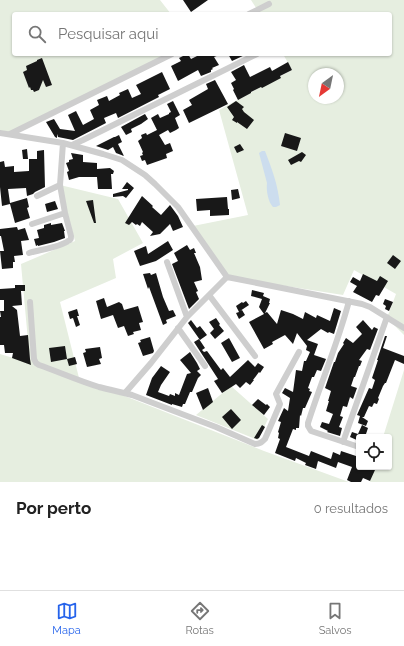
<!DOCTYPE html>
<html lang="pt">
<style>
:root{--surface:#fff;--page:#f6f6f6;--text:#222;--muted:#767676;--line:#e0e0e0;--accent:#2563eb}
body{margin:0;font-family:Raleway,sans-serif;background:var(--page);color:var(--text)}
.controls{position:absolute;right:12px;bottom:12px;display:grid;overflow:hidden;border-radius:4px;box-shadow:0 1px 3px #0004}
.controls button{width:36px;height:36px;display:grid;place-items:center;padding:0;border:0;border-bottom:1px solid var(--line);background:var(--surface);color:var(--text);font:20px sans-serif}
.compass{position:absolute;left:308px;top:68px;width:36px;height:36px;border-radius:50%;background:var(--surface);box-shadow:0 1px 3px #0004;rotate:213deg}
.list{margin:0;padding:0;list-style:none}
h2{display:flex;justify-content:space-between;align-items:center;height:52px;margin:0;padding:0 16px;font-size:17px}
h2 small{font-size:13px;font-weight:400;color:var(--muted)}
.icon{flex:none;width:22px;height:22px;fill:none;stroke:currentColor;stroke-width:2;stroke-linecap:round;stroke-linejoin:round}
.map{position:relative;flex:none;width:404px;height:482px;overflow:hidden}
.search{position:absolute;background:var(--surface);box-shadow:0 1px 3px #0004;left:12px;right:12px;top:12px;height:44px;display:flex;align-items:center;gap:10px;box-sizing:border-box;padding:0 14px;border-radius:4px;color:var(--muted);font-size:15px}
.sheet{height:108px;background:var(--surface)}
nav{display:flex;justify-content:space-around;align-items:center;box-sizing:border-box;height:56px;border-top:1px solid var(--line);background:var(--surface);font-size:11px;color:var(--muted)}
nav a{display:grid;justify-items:center;gap:2px}
nav .on{color:var(--accent)}
.map>svg:first-child{display:block}
.green{fill:#e6eee0;fill-rule:evenodd}
.water{fill:#cde}
.building{fill:#181818}
.lines{fill:none;stroke-linecap:round;stroke-linejoin:round}
.minor{stroke:#cecece;stroke-width:6}
</style>
<div class="map">
<svg width="404" height="482" viewBox="0 0 404 482">
<rect width="100%" height="100%" fill="#fff"/>
<path class="green" d="M0,0H160L171,14H14V54H170L12,133L0,131Z
M251,0H404V335L387,318L396,294L354,270L343,295L228,277L193,226L248,215L219,110L292,70L283,54H390V14H260ZM314,74H338V98H314Z
M60,185L118,199L143,243L113,259L116,278L60,302L79,378L264,451L349,482H0V354L30,363L21,264L75,241Z
M404,370V482H370L374,467H389V437H383Z
M231,386L268,419L258,440L196,415Z"/>
<path class="water" d="M262,151H265C272,169 278,185 280,205L276,207H273C268,202 266,190 267,183L259,153Z"/>
<path class="building" d="M183,0H208L191,12Z
M187,54H188L191,59L201,54H222L214,57L219,65L212,68L213,69L211,70V72L201,76L198,70L178,81L171,66L181,61L179,58Z
M228,54H247L232,61Z
M42,58L52,85L46,87L43,80L39,90L34,92L33,90H31L30,87L29,88L23,72L27,70L26,66L37,61V60Z
M288,62L292,70L280,76L281,78L262,88L261,87L251,92V93L238,100L233,90L234,89L231,83L236,80L231,72L244,65L250,77L270,67L272,71Z
M162,72L170,89L158,95L159,97L118,118L116,113L104,118L106,123L73,140L58,137L57,134V138L55,137L46,122L54,119L60,129L75,131L68,115L76,111L83,125L94,119L90,110L99,105L97,100L107,96L109,101L120,95L119,93L128,89L132,98L141,94L136,85Z
M215,80L228,104L189,123L183,110L192,105L189,100L208,89L206,84Z
M173,101L180,115L175,118L179,128L176,130L170,133L168,130L159,135L165,145L170,143L173,151L166,154L167,158L147,165L145,160L142,161L140,156L143,155L142,153L143,152L138,141L142,138L141,135L146,133L147,135L157,130L151,118L158,114L160,118L169,114V113L171,112L167,104Z
M236,101L244,107L242,109L244,112L254,120L247,129L237,122V123L232,120L234,117L227,107Z
M145,114L148,119L141,124L131,129L132,132L126,135L121,127Z
M285,133L301,138L297,151L281,146Z
M119,135L122,142L118,144L124,156L116,153L113,147L108,150L96,146L114,137H115Z
M240,144L244,150L237,153L234,147Z
M27,149L28,159H23L22,150Z
M44,150L45,187L35,192L33,194L27,196L26,188L8,189L10,203L27,198L29,207L27,208L30,218L15,223L10,204L2,206L0,187V162L4,161L5,167L14,166V172L29,171V159H37V151Z
M302,152L306,155L301,162L299,161L291,165L288,160Z
M71,153L83,155V162L97,163V169L110,168L114,171L113,174H111L112,189H98L97,177H79L69,180L67,172L69,171L66,163L69,162V160L73,159Z
M127,182L134,188L126,198L123,196L113,197V194L128,190V189H122Z
M238,189L240,198L232,200L231,190Z
M142,196L153,206L152,207L161,215L170,205L178,216L183,227L173,231L170,224L160,234L150,236L153,232L142,222L140,226L137,224L136,225L132,222L129,225L125,223Z
M227,197L228,209H229V215L210,216V210L197,211L196,199Z
M93,200L96,223H94L86,201Z
M55,201L58,209L47,212L45,204Z
M51,223V225L62,223L65,231H64L65,238L54,242L38,246V245L36,246L34,239L39,238L37,230L44,228V225Z
M17,227L18,230L25,228L29,240L21,241L23,255L14,256L15,262H13V268L2,269L0,251H4L1,236H0V229Z
M168,241L173,250L156,261L140,266L134,251L146,246L148,254Z
M187,245L190,250L194,248L196,253H194L200,267L202,280L194,282L198,291L196,292L199,299L189,309L172,264L178,261L174,253Z
M393,255L401,261L395,269L387,263Z
M150,273L151,275L156,273L163,297L169,311L173,310L176,316L166,320L167,323L163,325L149,287L148,289L143,274Z
M363,274L377,281L380,276L388,281L379,296L376,295L372,302L353,292L357,286L350,282L353,277L360,281Z
M15,285H25V291H21L22,305L12,306L17,310L20,336L28,335L30,359L31,365L12,358L13,353H5L4,345H0V317H1L0,311H4V300H0V289L15,288Z
M252,290L264,293L263,296L270,299L269,303H270L265,313L267,312L277,324L281,310L293,314L303,319L305,312L316,318L317,315L330,321L334,308L341,311L334,334L329,332L328,333L321,329L307,340L318,344L314,355L326,359L321,371L317,370L314,377H312L308,388L310,389L309,391L312,392L305,408H303L301,416L300,415L299,428H296V430L293,429L286,447L309,456L311,451L331,459L333,452L340,455L341,451L359,457V467H368L375,470L370,481L363,478L361,482H351L347,480L352,467L338,462L336,468L318,461L316,469L305,465L306,463L296,458L295,461L275,453L280,439L278,438L279,433L278,432L281,422L278,421L284,408L288,411L290,398L282,393L285,388L293,392L296,370L302,371L304,361H306L310,352L306,350L307,346L297,333L293,344L285,335L272,342L273,344L264,349L249,322L264,314L259,307L262,299L251,296Z
M104,298L107,307L119,302L122,304L124,310L138,306L143,322L139,323L141,330L133,332L134,334L128,336L124,326L118,328L113,315L101,319L96,301Z
M385,299L393,302L389,311L385,309L386,306L383,304Z
M246,301L249,305L240,311L242,310L245,315L239,319L236,313L239,312L236,306L242,302L243,303Z
M77,309L79,316H77L80,325L76,327L73,318L70,319L68,312Z
M216,318L220,324L219,325L224,331L215,339L210,333L214,329L209,322Z
M191,320L197,328L200,326L207,335L200,340L188,323Z
M363,320L372,330L374,327L378,329L370,350L367,349L359,360L362,361L360,366H359L355,377H354L351,386L357,388L353,399L350,397L347,407L343,406L340,416L343,417L339,427L342,428L340,436L327,432L328,431L320,427L322,422L329,424L333,414L326,411L329,401H328L331,391L325,388L334,362H335L338,353L344,344L343,343L346,338L353,343L362,334L356,327Z
M385,336H387L383,348L404,356V364L395,360L386,383H385L383,386L378,398L379,399L377,404L374,403L372,407L369,406L364,417H362L368,421L366,426L358,423L360,416L357,415L369,388L372,389L375,380L372,378L378,360H377Z
M150,337L154,351L153,353L143,356L138,343L141,342L140,340Z
M229,338L240,358L232,362L221,343Z
M199,339L205,348L202,350L204,352L207,351L221,370L223,368L230,377L248,360L255,367L258,363L264,367L260,373L259,372L253,380H254L250,385L246,382L240,388L236,384L233,386L222,393L214,381L218,379L194,342Z
M65,346L67,359L51,362L49,348Z
M100,347L102,358L99,359L101,364L87,367L83,353L86,352L85,349Z
M190,352L197,363L200,369L197,371L201,375L198,378L192,392H190L185,404H183L182,407L172,404V405L146,395L152,378L161,366L170,372L161,385L158,392L169,396L170,394L175,396V393L179,395L187,374L191,373L180,360Z
M75,357L77,364L69,366L67,359Z
M208,388L213,402L203,410L196,393Z
M258,399L266,405L267,404L270,407L264,415L252,405Z
M231,409L241,420L232,429L222,417Z
M262,425L265,427L259,438L257,439L254,438Z
M362,425L368,428L365,437H359V441L350,437L352,432L358,434Z"/>
<g class="lines">
<path class="minor" d="M249,14L269,4
M0,133L63,143L103,154L122,160L145,175L155,184L178,207L227,277
M10,134L172,54
M72,145L83,140L257,54
M37,196L60,185
M32,224L65,213
M29,253C38,250 61,247 68,241C71,240 71,239 71,236L65,213L60,185L63,143
M167,262L187,317
M227,277L362,304L370,307L404,328
M227,277L209,295L255,356
M349,301C338,343 321,382 308,423V426L311,431L359,447
M30,302L34,359L36,363L39,365C59,372 79,381 99,387C110,390 121,392 132,395L216,427L255,444C260,444 262,442 265,439L280,404L276,394L299,352
M178,328L205,366
M125,393L151,363L187,317L209,295
M343,442L387,317"/>
</g>
</svg>
<div class="controls">
<button><svg class="icon" aria-label="locate" viewBox="0 0 24 24"><circle cx="12" cy="12" r="6"/><path d="M12 2v4M12 18v4M2 12h4M18 12h4"/></svg></button>
</div>
<svg class="compass" viewBox="-18 -18 36 36"><path d="M0-13l5 13h-10z" fill="#e53935"/><path d="M0 13l5-13h-10z" fill="#767676"/></svg>
<div class="search"><svg class="icon" aria-label="search" viewBox="0 0 24 24"><circle cx="10" cy="10" r="6"/><path d="M15 15l6 6"/></svg>Pesquisar aqui</div>
</div>
<section class="sheet">
<h2>Por perto<small>0 resultados</small></h2>
<ul class="list">
</ul>
</section>
<nav>
<a class="on"><svg class="icon" aria-label="map" viewBox="0 0 24 24"><path d="M3 6l6-2 6 2 6-2v14l-6 2-6-2-6 2zM9 4v14M15 6v14"/></svg>Mapa</a>
<a><svg class="icon" aria-label="directions" viewBox="0 0 24 24"><path d="M12 3l9 9-9 9-9-9zM9 14v-3h6M13 9l2 2-2 2"/></svg>Rotas</a>
<a><svg class="icon" aria-label="saved" viewBox="0 0 24 24"><path d="M7 4h10v16l-5-4-5 4z"/></svg>Salvos</a>
</nav>
